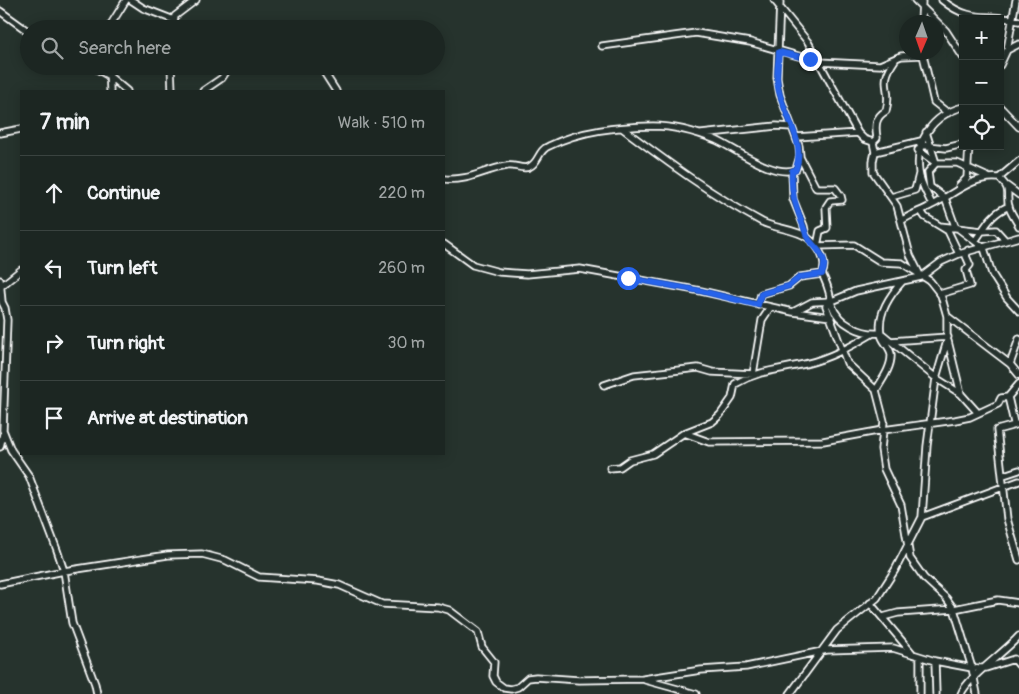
<!DOCTYPE html>
<meta charset="utf-8">
<style>
:root{--surface:#1c2622;--page:#29322f;--text:#f1f3f6;--muted:#a0a5a5;--line:#3a4340}
body{margin:0;font-family:Pangolin,sans-serif;background:var(--page);color:var(--text)}
.controls{position:absolute;right:15px;top:15px;display:grid;overflow:hidden;border-radius:0px;box-shadow:0 2px 12px #0003}
.controls button{width:45px;height:45px;display:grid;place-items:center;padding:0;border:0;border-bottom:1px solid var(--line);background:var(--surface);color:var(--text);font:25px sans-serif}
.compass{position:absolute;left:899px;top:15px;width:45px;height:45px;border-radius:50%;background:var(--surface);box-shadow:0 2px 12px #0003;rotate:182deg}
.stop{position:absolute;width:15px;height:15px;margin:-11px;border:4px solid #2563eb;border-radius:50%;background:#fff}
.stop.end{background:#2563eb;border-color:#fff;box-shadow:0 1px 5px #0008}
.list{margin:0;padding:0;list-style:none}
h2{display:flex;justify-content:space-between;align-items:center;height:65px;margin:0;padding:0 20px;font-size:21px}
h2 small{font-size:16px;font-weight:400;color:var(--muted)}
.list li{display:grid;grid-template-columns:32px 1fr auto;gap:15px;align-items:center;box-sizing:border-box;height:75px;padding:0 20px;border-top:1px solid var(--line)}
.list b{display:block;font-size:19px;white-space:nowrap}
.list em{font-size:16px;font-style:normal;color:var(--muted)}
.icon{flex:none;width:28px;height:28px;fill:none;stroke:currentColor;stroke-width:2;stroke-linecap:round;stroke-linejoin:round}
.map{position:relative;flex:none;width:1019px;height:694px;overflow:hidden}
.search{position:absolute;background:var(--surface);box-shadow:0 2px 12px #0003;left:20px;top:20px;width:425px;height:55px;display:flex;align-items:center;gap:12px;box-sizing:border-box;padding:0 18px;border-radius:28px;color:var(--muted);font-size:19px}
.panel{position:absolute;background:var(--surface);box-shadow:0 2px 12px #0003;left:20px;top:90px;width:425px;height:365px;border-radius:0px}
.map>svg:first-child{display:block}
.lines{fill:none;stroke-linecap:round;stroke-linejoin:round}
.street-casing{stroke:#fff;stroke-width:9}
.street{stroke:#26332d;stroke-width:5.5}
.route{stroke:#2563eb;stroke-width:6}
</style>
<div class="map">
<svg width="1019" height="694" viewBox="0 0 1019 694">
<rect width="100%" height="100%" fill="#26332d"/>
<filter id="ink" filterUnits="userSpaceOnUse"><feTurbulence type="fractalNoise" baseFrequency=".02" numOctaves="2"/><feDisplacementMap in="SourceGraphic" scale="10" xChannelSelector="R" yChannelSelector="G"/><feConvolveMatrix kernelMatrix="1 2 1 2 8 2 1 2 1" color-interpolation-filters="sRGB"/></filter>
<g filter="url(#ink)">
<g class="lines">
<g class="street-casing">
<path id="street" d="M131,0L143,8L174,20
M774,0L808,42L858,133L864,139L873,142L875,152L921,141
M915,0L946,31L963,57
M942,0C972,25 989,12 1019,21
M0,11L29,32
M921,22L922,0
M108,29L126,0
M173,29L175,16L196,0
M602,46L696,33L750,42L819,62L880,65L901,56L923,55L934,102L948,113
M1007,50L1019,44
M1000,65L1007,50L1016,0
M92,66L109,76L127,91
M109,66L110,91
M171,66L172,91
M320,66L336,91
M203,91L222,78L230,66
M1000,107L1019,127
M622,128C667,162 712,195 762,222C776,229 796,229 808,238C819,246 828,262 822,274C829,287 829,292 832,305C838,324 862,335 881,333L936,378L961,394
M926,132L936,163L928,172L930,187L945,198L955,226L984,248L992,274L1007,298L1019,311
M0,133L21,129
M701,134L776,126L792,127
M796,137L858,133
M873,142L877,138C875,126 875,117 886,111C893,86 877,86 895,60
M920,145L946,148L963,144
M918,150L936,163H957L988,177
M875,152L873,161V172L897,206L910,255L920,275
M800,157L816,188H835L841,196L842,200L830,201L826,207L827,228L820,231L817,246
M792,171L793,199L804,226L806,236
M999,178C1013,191 1005,193 1009,207C1011,214 1016,220 1019,226
M444,179C471,181 482,170 507,166C514,164 522,170 529,167C539,163 538,150 549,146C581,130 617,127 653,126C674,126 696,132 716,140C736,149 775,179 796,169L800,156L799,146L780,95L777,78L780,0
M959,186L967,178L969,146
M1007,186L1019,195
M891,197L915,190L919,174
M932,205C928,195 920,183 919,172C915,141 932,115 963,107
M921,211L925,217L948,231L959,254
M901,221C911,214 922,211 932,205C954,194 973,175 999,178L1019,161
M940,226L982,231L996,230L1005,240
M975,241C986,226 990,214 1009,206
M444,244L473,265L499,272L527,274L580,269L701,291L793,312L812,302L832,301L856,291L921,277L941,262L959,254L1019,237
M0,280L2,302L5,308L7,320L3,430L11,450L29,476L57,550L64,571L72,623L95,684L97,694
M902,282C890,295 877,314 881,334C882,341 890,347 891,354C892,367 882,380 876,390L884,421L881,449L884,469L901,505L910,558L924,578L946,598L954,609L972,668L977,694
M0,287L21,270
M940,294L970,285L966,270L970,265L966,256L968,250
M832,301L826,306L847,363L876,390
M758,305L761,294L789,286L800,277L822,274
M793,312L831,317
M947,316L1010,364
M1019,339L1010,364L1019,375
M890,341L948,337
M948,341L961,394L978,413
M604,385L634,375L698,368L712,372L753,374L762,320L770,308
M1014,423L1008,397L1019,384
M1019,424L997,430L1007,519L1019,560
M684,433L709,442L823,441L883,430L955,420L970,417L998,404L1001,398L1008,397
M0,447L3,434
M610,468L620,467L630,460L653,454L684,433L712,422L720,415L732,398L735,384C759,370 779,370 805,364C830,358 850,347 872,334
M1004,475L1019,470
M922,517L1019,481
M0,584L64,571L168,555L202,554L225,560L259,577L318,581L339,585L382,604L438,607L449,610L478,632L482,647L494,662L493,676L496,682L504,688L511,689L518,687L528,678L536,677L579,680L643,679L701,670L746,667L827,650L893,648L935,661L972,668H986L1014,659L1019,665
M870,603L912,653
M883,617L898,613L954,609L998,600L1019,603
M920,657V694
M935,661L936,694
M645,680L696,694
M790,694L837,630L877,598L895,570L922,517L927,446L936,378L947,341V316L941,295L930,281L902,263L881,262L854,245L817,246
M961,694C967,678 1005,652 1019,636"/>
</g>
<use href="#street" class="street"/>
</g>
</g>
<g class="lines" filter="url(#ink)">
<path class="route" d="M628,278L701,291L758,305L761,294L789,286L800,277L822,274C831,253 810,247 806,234C798,211 790,195 792,171L796,169C805,142 787,120 780,95C775,81 778,66 779,52L810,59"/>
</g>
</svg>
<div class="controls">
<button>+</button>
<button>−</button>
<button><svg class="icon" aria-label="locate" viewBox="0 0 24 24"><circle cx="12" cy="12" r="6"/><path d="M12 2v4M12 18v4M2 12h4M18 12h4"/></svg></button>
</div>
<svg class="compass" viewBox="-18 -18 36 36"><path d="M0-13l5 13h-10z" fill="#e53935"/><path d="M0 13l5-13h-10z" fill="#a0a5a5"/></svg>
<div class="stop" style="left:628px;top:278px"></div>
<div class="stop end" style="left:810px;top:59px"></div>
<div class="search"><svg class="icon" aria-label="search" viewBox="0 0 24 24"><circle cx="10" cy="10" r="6"/><path d="M15 15l6 6"/></svg>Search here</div>
<section class="panel">
<h2>7 min<small>Walk · 510 m</small></h2>
<ul class="list">
<li><svg class="icon" aria-label="ahead" viewBox="0 0 24 24"><path d="M12 20V5M6 11l6-6 6 6"/></svg><div><b>Continue</b></div><em>220 m</em></li>
<li><svg class="icon" aria-label="left" viewBox="0 0 24 24"><path d="M17 20v-9H6M10 6l-5 5 5 5"/></svg><div><b>Turn left</b></div><em>260 m</em></li>
<li><svg class="icon" aria-label="right" viewBox="0 0 24 24"><path d="M7 20v-9h11M14 6l5 5-5 5"/></svg><div><b>Turn right</b></div><em>30 m</em></li>
<li><svg class="icon" aria-label="arrive" viewBox="0 0 24 24"><path d="M6 21V4h12l-3 4 3 4H6"/></svg><div><b>Arrive at destination</b></div></li>
</ul>
</section>
</div>
